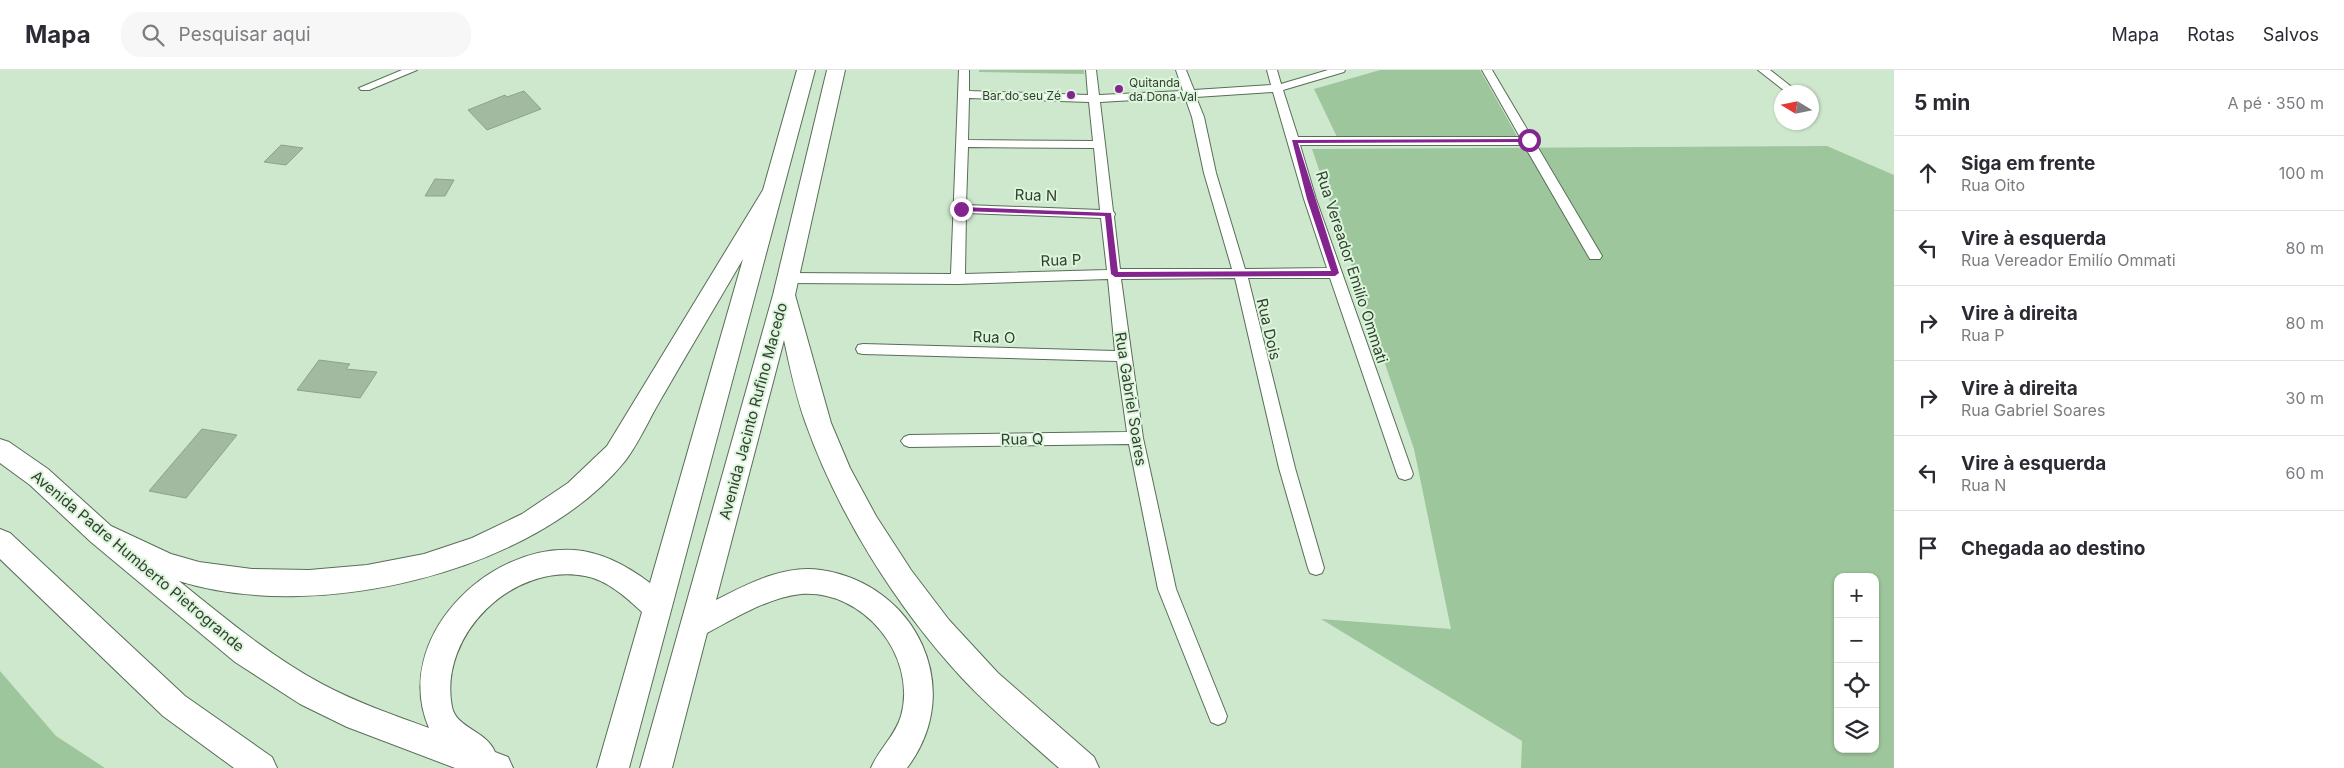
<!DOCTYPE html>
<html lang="pt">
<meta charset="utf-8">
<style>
:root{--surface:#fff;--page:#f7f7f7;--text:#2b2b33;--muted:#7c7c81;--line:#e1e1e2}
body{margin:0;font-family:Inter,sans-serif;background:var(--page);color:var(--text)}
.controls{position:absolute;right:15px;bottom:15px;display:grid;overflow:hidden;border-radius:10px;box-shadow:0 1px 4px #0004}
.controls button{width:45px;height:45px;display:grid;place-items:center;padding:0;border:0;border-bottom:1px solid var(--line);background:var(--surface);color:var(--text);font:25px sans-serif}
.compass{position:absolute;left:1774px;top:15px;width:45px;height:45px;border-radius:50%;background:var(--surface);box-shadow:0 1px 4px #0004;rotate:280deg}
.stop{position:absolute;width:15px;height:15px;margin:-11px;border:4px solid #84248f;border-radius:50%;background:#fff}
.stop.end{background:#84248f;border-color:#fff;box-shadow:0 1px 5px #0008}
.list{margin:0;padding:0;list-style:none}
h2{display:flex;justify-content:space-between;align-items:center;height:65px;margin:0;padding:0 20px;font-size:21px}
h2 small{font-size:16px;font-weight:400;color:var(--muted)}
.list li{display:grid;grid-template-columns:32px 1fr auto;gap:15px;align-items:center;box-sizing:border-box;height:75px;padding:0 20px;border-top:1px solid var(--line)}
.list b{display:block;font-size:19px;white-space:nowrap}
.list p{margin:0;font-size:16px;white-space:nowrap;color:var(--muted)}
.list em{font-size:16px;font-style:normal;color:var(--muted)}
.icon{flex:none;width:28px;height:28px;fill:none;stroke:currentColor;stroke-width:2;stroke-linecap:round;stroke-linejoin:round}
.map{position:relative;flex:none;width:1894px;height:698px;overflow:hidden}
header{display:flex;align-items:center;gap:30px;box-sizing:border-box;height:70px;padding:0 25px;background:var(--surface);border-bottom:1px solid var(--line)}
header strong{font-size:24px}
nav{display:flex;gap:28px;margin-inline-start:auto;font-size:18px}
.search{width:350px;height:45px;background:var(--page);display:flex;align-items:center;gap:12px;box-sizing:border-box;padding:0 18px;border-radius:20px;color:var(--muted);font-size:19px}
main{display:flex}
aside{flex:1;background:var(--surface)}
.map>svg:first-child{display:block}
.green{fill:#9ec69c;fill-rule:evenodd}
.building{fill:#a2baa0;stroke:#8aa389}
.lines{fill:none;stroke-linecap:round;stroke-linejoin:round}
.street-casing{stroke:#586e57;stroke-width:2}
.primary-casing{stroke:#586e57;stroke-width:2}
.street{fill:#fff;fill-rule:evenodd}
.primary{fill:#fff;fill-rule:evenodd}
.route{fill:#84248f}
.poi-dot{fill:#84248f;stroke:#dbf6da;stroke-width:2}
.labels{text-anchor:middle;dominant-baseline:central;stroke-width:4;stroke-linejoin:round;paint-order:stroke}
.far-poi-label{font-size:12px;fill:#343e33;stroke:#dbf6da;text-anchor:start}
.street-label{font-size:15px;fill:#343e33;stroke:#dbf6da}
</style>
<header>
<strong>Mapa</strong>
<div class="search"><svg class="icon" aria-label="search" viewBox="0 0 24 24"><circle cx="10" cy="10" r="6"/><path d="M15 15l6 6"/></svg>Pesquisar aqui</div>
<nav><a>Mapa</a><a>Rotas</a><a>Salvos</a></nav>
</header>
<main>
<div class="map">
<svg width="1894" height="698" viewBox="0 0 1894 698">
<rect width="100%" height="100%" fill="#cee8cd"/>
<path class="green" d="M979,0H1084V4L979,2Z
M1380,0H1480L1517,66L1337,67L1314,19Z
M1827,76L1894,105V698H1521L1522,671L1321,549L1451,559L1414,379L1312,79ZM1838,507H1875V679H1838Z
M0,601L56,666L105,698H0Z"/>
<path class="building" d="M524,21L541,39L487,60L468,40L505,25L507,27Z
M281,75L303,78L286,95L264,92Z
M435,109L454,110L445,126H425Z
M319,290L350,294L346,299L377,302L360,328L297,320Z
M202,359L237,365L186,428L149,421Z"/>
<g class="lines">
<g class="street-casing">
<path id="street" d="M402,0H417L369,20H361L359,18Z
M959,0H969V21L1088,25L1086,0H1096L1099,25L1183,21L1176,0H1186L1194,20L1271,15L1267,0H1277L1281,14L1328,0H1345L1344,2L1283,20L1298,67H1520L1482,0H1492L1602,186L1600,189H1590L1524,75H1300L1316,129L1413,404L1411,408L1405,410L1399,408L1397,404L1330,208H1248L1295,398L1324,498L1322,503L1316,505L1310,503L1308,498L1279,398L1235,208L1121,209L1143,368L1176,519L1227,646L1225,652L1218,655L1211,652L1158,519L1129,374L909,377L904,375L901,371L904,367L909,365L1127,362L1117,291L863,284L858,283L856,279L858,275L863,274L1115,281L1108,209L958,214L788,213L781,208L788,203L951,204ZM1273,22L1304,129L1327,198L1245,199L1216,103L1204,47L1196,27ZM1185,27L1192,47L1204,103L1232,199H1120L1114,147L1115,144L1113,141L1100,32ZM969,28L1089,32L1093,71L968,70ZM968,77L1094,78L1100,140L966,135ZM966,143L1101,148L1107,200L965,204Z
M1758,0H1770L1798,22H1786Z"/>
</g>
<g class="primary-casing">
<path id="primary" d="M797,0H815L629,698H597L642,542C626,527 607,510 585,506C513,492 438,565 452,637C456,658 487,661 495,682L508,687L513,698H455L347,657L300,634L235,592L91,472L30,415L0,393V369L9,372L48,399L111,456L171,484L199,492L252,499L309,500L367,495L424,484L472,468L522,444L568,413L607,376L763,120ZM743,189L650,513C629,497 602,482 574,480C487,474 391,570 429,658C393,645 356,632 322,614C270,586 225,548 179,511C314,554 534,503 625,391C639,373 649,349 661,329C688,282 716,235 743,189Z
M827,0H845L795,225L831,353L850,398L876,446L911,500L949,550L998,603L1094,687L1099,698H1059C1026,669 992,640 962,608C897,538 838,444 806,354C796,327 790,298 784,270L716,530C747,514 785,494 821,500C916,514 967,619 907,698H871C879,679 895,666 901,646C918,586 863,519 801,524C767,528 737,547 707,563L672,698H640L773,225Z
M0,459L10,463L185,626L272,687L277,698H234L163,646L0,489Z"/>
</g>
<use href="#street" class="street"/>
<use href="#primary" class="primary"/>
</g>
<path class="route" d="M1529,69L1531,72L1298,73L1339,203L1335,206L1115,207L1111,204L1105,146L961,141L958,139L961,137L1111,143L1118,202L1331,201L1307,129L1292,70Z"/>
<g class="poi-dot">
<circle cx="1119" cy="19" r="5"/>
<circle cx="1071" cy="25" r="5"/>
</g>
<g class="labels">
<g class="far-poi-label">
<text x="1129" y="12">Quitanda<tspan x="1129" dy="14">da Dona Val</tspan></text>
<text x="1061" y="25" text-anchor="end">Bar do seu Zé</text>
</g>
<g class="street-label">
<text transform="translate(1036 125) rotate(2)">Rua N</text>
<text transform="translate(1061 190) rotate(-2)">Rua P</text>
<text transform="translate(1352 197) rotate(72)">Rua Vereador Emilío Ommati</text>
<text transform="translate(1269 259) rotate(77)">Rua Dois</text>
<text transform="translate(994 267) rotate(2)">Rua O</text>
<text transform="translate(1131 329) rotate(81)">Rua Gabriel Soares</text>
<text transform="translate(753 341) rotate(-75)">Avenida Jacinto Rufino Macedo</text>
<text transform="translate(1022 369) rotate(-1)">Rua Q</text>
<text transform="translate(138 491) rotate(40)">Avenida Padre Humberto Pietrogrande</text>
</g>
</g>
</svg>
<div class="controls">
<button>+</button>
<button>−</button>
<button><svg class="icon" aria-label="locate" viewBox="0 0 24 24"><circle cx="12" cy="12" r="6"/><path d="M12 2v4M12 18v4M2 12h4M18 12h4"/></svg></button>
<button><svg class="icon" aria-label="layers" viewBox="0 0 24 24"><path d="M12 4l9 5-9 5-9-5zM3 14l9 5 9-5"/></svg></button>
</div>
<svg class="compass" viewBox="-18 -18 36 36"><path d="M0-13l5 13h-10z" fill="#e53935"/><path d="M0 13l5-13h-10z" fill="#7c7c81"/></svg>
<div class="stop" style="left:1529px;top:70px"></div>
<div class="stop end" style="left:961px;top:139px"></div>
</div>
<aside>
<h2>5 min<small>A pé · 350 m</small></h2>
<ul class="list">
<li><svg class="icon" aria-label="ahead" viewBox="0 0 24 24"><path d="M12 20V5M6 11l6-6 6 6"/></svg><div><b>Siga em frente</b><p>Rua Oito</p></div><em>100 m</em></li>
<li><svg class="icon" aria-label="left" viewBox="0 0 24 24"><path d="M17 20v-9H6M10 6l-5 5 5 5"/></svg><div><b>Vire à esquerda</b><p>Rua Vereador Emilío Ommati</p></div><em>80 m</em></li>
<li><svg class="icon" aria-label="right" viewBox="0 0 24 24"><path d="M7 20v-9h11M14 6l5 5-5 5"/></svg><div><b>Vire à direita</b><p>Rua P</p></div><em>80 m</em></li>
<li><svg class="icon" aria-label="right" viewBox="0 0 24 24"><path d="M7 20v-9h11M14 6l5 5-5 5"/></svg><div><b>Vire à direita</b><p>Rua Gabriel Soares</p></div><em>30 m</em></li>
<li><svg class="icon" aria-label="left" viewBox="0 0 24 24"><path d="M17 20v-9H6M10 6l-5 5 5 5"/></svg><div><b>Vire à esquerda</b><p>Rua N</p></div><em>60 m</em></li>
<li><svg class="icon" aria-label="arrive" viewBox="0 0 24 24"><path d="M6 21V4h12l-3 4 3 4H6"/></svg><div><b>Chegada ao destino</b></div></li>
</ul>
</aside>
</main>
